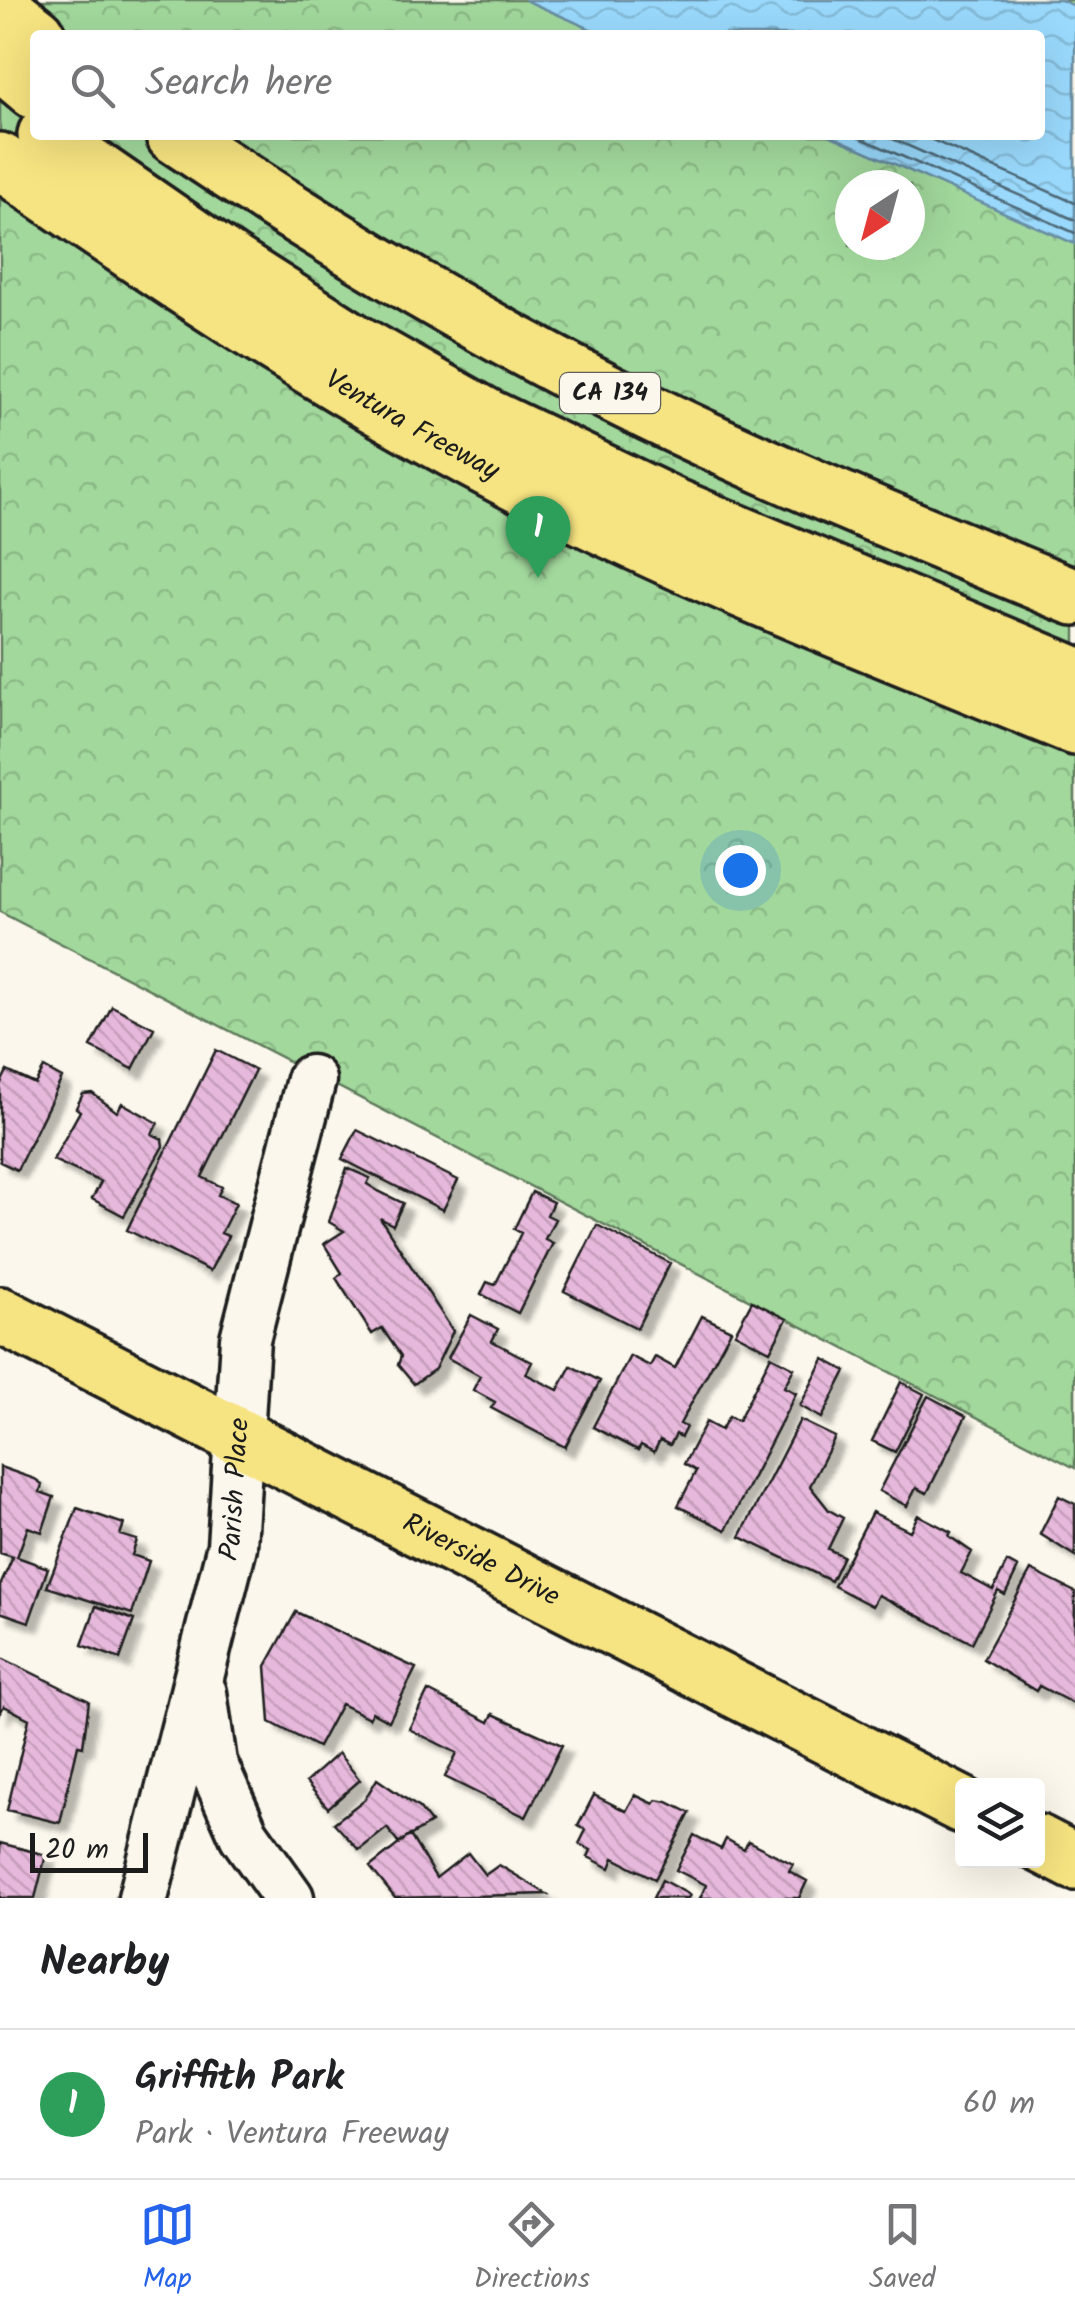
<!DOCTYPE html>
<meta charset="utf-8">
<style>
:root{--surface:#fff;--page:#f6f6f6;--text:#202124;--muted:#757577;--line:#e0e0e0;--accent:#2563eb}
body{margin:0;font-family:Kalam,sans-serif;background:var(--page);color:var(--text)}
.controls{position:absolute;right:30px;bottom:30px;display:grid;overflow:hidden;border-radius:10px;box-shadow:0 10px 40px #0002}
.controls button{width:90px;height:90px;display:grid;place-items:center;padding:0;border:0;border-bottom:2px solid var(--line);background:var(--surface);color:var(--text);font:50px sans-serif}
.compass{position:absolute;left:835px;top:170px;width:90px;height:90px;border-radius:50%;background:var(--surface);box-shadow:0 10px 40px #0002;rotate:216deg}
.scale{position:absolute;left:30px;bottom:25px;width:118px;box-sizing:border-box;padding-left:10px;border:5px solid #1c1c1c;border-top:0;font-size:28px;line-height:35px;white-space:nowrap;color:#1c1c1c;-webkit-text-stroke:8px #fbf7ec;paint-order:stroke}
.you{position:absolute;left:740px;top:870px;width:35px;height:35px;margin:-25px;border:8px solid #fff;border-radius:50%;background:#1a73e8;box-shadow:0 0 0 15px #1a73e833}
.badge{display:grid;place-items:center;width:65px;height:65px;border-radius:50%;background:var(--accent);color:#fff;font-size:32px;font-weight:700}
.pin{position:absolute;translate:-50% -82px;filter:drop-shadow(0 2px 5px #0008)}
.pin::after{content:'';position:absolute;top:52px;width:35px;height:30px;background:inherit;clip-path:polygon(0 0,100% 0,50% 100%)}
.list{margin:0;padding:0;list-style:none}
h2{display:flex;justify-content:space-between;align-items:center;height:130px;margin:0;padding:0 40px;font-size:42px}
h2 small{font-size:32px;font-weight:400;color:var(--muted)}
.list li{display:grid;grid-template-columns:65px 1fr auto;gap:30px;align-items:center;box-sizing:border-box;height:150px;padding:0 40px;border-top:2px solid var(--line)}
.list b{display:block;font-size:38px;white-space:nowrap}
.list p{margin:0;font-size:32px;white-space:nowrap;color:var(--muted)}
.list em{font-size:32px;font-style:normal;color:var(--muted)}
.icon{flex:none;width:55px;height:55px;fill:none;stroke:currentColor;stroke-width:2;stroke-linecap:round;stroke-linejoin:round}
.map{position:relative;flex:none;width:1075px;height:1898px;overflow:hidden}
.search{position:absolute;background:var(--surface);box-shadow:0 10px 40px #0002;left:30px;right:30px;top:30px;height:110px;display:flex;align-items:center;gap:25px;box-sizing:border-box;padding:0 35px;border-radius:10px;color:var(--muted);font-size:38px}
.sheet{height:280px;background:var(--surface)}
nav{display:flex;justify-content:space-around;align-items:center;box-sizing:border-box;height:140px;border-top:2px solid var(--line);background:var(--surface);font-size:28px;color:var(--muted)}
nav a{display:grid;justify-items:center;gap:5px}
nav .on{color:var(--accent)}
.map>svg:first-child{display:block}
.forest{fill:url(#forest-crowns);stroke:#5f7a5c;stroke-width:2.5;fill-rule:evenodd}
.water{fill:url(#water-waves);stroke:#688da2;stroke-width:2.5}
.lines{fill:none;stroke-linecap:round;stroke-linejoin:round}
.shore{stroke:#4e6876;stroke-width:2.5}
.building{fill:url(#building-back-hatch);stroke:#1c1c1c;stroke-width:2.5;filter:url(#shadow)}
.minor-casing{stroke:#1c1c1c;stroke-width:55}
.major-casing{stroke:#1c1c1c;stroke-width:62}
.highway-casing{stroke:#1c1c1c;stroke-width:62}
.minor{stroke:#fbf7ec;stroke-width:48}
.major{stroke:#f6e381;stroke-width:55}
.highway{stroke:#f6e381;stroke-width:55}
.labels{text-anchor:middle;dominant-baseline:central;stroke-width:8;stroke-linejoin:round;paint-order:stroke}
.shield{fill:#fbf7ec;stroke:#5f5e5a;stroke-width:2.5}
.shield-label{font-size:25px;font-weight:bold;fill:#1c1c1c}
.street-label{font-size:28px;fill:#1c1c1c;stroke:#fbf7ec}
</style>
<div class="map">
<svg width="1075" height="1898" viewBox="0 0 1075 1898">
<defs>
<pattern id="forest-crowns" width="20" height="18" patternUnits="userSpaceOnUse" patternTransform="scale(2.5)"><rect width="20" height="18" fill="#a2d89c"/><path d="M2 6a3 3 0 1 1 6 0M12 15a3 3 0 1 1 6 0" fill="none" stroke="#8bb986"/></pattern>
<pattern id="water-waves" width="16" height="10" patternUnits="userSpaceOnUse" patternTransform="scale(2.5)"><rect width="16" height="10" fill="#9ad9fc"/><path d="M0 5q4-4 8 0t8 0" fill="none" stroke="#84bad7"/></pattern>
<pattern id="building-back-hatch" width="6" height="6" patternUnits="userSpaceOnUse" patternTransform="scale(2.5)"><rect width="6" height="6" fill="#e6b8db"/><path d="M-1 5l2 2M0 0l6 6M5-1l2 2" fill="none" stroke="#c59ebb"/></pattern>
<filter id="shadow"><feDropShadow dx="9" dy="9" stdDeviation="2.5" flood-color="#0004"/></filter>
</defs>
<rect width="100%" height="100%" fill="#fbf7ec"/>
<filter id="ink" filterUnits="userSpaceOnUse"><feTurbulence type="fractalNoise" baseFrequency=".01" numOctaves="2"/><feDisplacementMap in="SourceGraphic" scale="20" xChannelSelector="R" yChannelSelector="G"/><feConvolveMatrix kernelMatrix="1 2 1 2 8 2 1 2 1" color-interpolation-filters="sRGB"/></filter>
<g filter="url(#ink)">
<path class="forest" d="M0,0H1075V1468L0,912ZM35,35H1040V135H35ZM850,185H910V245H850Z"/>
<path class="water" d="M525,0H1061L1075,6V244L829,135H1040V35H604Z"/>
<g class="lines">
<path class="shore" d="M854,135L1075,233
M884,135L1075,220
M921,135L1075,203"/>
</g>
<path class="building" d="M112,1006L154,1028L133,1069L91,1047Z
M216,1050L255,1070L202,1177L222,1187L218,1195L236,1203L221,1233L228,1236L210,1271L127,1230Z
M44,1068L62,1078L17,1170L0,1162V1085L7,1071L35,1084Z
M92,1093L117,1112L122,1103L158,1123L152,1134L162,1139L163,1146L124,1216L92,1199L101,1182L53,1160L80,1111L76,1108L83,1094Z
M357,1130L458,1180L443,1210L342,1159Z
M347,1168L370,1178L367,1184L378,1191L403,1203L393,1225L380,1218L453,1331L435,1369L414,1384L398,1365L401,1356L382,1328L372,1334L336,1278L342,1273L324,1244L344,1231L329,1222Z
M532,1192L553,1202L547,1215L555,1219L545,1239L553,1243L518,1313L481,1294L487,1282L495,1285L521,1233L514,1229Z
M597,1225L670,1263L637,1328L564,1291Z
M752,1301L787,1319L770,1351L735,1333Z
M471,1315L498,1329L492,1341L532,1362L526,1374L558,1390L571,1366L600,1381L565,1447L491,1408L495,1402L473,1390L480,1376L448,1358Z
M702,1316L731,1330L680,1424L686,1427L681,1437L676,1434L670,1445L660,1440L654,1452L641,1445L638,1450L593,1427L630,1356L650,1366L655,1357L675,1368Z
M771,1356L794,1368L784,1387L796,1393L726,1530L678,1506L696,1471L684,1464L706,1422L721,1430L729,1416L738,1421Z
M824,1359L846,1371L822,1418L800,1406Z
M901,1382L924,1394L895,1452L872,1441Z
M928,1396L966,1416L927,1493L916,1488L907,1506L879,1491Z
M800,1420L835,1437L810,1486L829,1510L843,1518L828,1549L843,1556L831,1581L740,1537Z
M0,1467L35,1479L42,1484L40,1492L54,1497L42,1532L28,1527L17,1557L48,1568L29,1622L0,1612V1586L13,1557L0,1553Z
M1059,1496L1075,1504V1556L1040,1534Z
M77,1508L124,1524L120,1535L137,1540L132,1555L149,1561L132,1614L47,1587Z
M872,1512L910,1531L918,1515L951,1532L949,1536L972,1552L961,1573L993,1590L1007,1562L1018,1568L1005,1595L998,1591L972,1643L878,1595L872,1606L834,1586Z
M1031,1570L1075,1592L1074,1704L1039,1686L1036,1691L983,1659Z
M96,1606L134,1620L120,1659L82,1645Z
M296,1612L416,1668L389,1721L372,1712L369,1718L341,1704L318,1747L270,1722L266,1666Z
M0,1657L89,1701L83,1746L78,1745L60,1823L7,1810L29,1719L4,1706L0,1713Z
M428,1691L489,1722L493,1714L562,1745L526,1817L445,1777L457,1753L409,1729Z
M338,1753L360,1780L328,1808L306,1782Z
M377,1779L419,1808L431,1823L398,1843L387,1828L359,1850L334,1823L365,1799Z
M594,1795L626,1811L635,1795L654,1804L657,1800L668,1802L690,1813L655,1879L614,1858L610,1868L588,1857L591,1850L579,1844L586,1830L578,1826Z
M410,1835L436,1878L468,1853L485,1875L499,1865L547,1894L395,1898L370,1867Z
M694,1835L721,1849L726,1839L744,1849L748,1841L793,1864L789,1871L807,1881L799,1898H700L706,1885L676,1870Z
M0,1843L46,1855L35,1898H0Z
M662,1880L690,1895L688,1898H653Z"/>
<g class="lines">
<g class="minor-casing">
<g id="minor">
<path d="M202,1693L212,1763L244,1835L289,1898"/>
<path id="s1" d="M143,1898L232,1546L245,1339L311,1080"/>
</g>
</g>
<g class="major-casing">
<g id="major">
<path id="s2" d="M0,1315L962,1805"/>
<path d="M1038,1843L1075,1862"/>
</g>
</g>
<g class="highway-casing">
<g id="highway">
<path d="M0,6L37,35"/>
<path d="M0,62L35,91"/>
<path d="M46,135L231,263L358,344L487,417L673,506L1075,675"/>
<path d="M174,135C314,229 459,317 610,393C761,469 919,533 1075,597"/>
<path id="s3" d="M0,161C182,289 367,410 567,509C732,591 905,657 1075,727"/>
</g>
</g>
<use href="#minor" class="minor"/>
<use href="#major" class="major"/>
<use href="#highway" class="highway"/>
</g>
</g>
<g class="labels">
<rect class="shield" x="560" y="373" width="100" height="40" rx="8"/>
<g class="shield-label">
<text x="610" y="393">CA 134</text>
</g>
<g class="street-label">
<text stroke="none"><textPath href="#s3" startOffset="490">Ventura Freeway</textPath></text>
<text stroke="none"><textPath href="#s1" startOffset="420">Parish Place</textPath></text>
<text stroke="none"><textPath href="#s2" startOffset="540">Riverside Drive</textPath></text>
</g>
</g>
</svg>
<div class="controls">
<button><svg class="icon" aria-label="layers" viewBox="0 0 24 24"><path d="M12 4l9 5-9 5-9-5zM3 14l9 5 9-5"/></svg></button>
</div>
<svg class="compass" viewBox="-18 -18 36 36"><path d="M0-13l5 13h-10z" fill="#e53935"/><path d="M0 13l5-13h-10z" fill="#757577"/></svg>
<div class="scale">20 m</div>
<div class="you"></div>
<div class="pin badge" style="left:538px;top:578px;background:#2e9e5b">1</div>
<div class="search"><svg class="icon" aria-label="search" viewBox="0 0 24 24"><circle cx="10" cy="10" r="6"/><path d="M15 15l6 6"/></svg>Search here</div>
</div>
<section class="sheet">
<h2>Nearby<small></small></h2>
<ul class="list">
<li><span class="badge" style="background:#2e9e5b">1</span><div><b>Griffith Park</b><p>Park · Ventura Freeway</p></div><em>60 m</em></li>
</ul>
</section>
<nav>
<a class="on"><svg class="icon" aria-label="map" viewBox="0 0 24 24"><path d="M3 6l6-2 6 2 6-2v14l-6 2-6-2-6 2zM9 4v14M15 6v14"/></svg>Map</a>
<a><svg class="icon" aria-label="directions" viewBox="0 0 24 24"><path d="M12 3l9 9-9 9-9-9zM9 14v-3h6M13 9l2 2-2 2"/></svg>Directions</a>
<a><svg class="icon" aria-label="saved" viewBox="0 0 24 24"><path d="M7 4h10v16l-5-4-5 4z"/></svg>Saved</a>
</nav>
